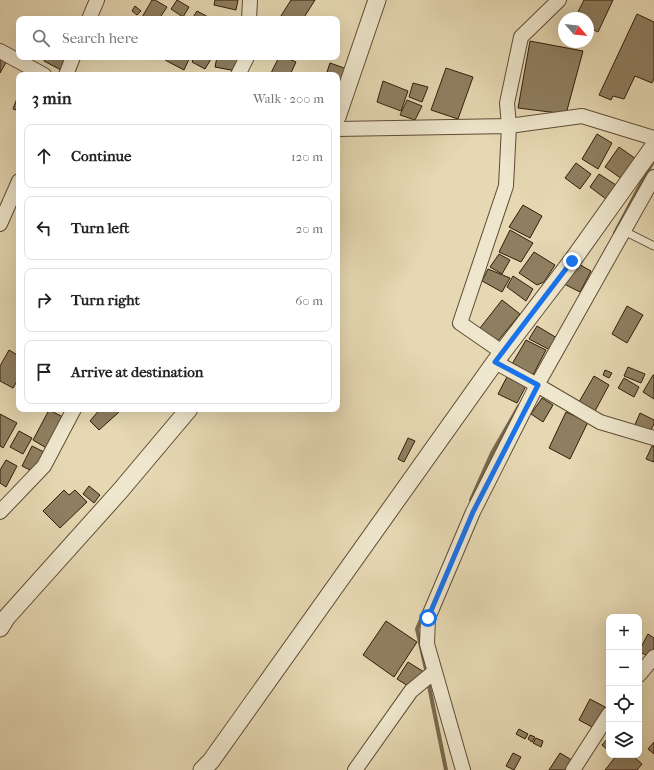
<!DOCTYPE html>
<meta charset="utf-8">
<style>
:root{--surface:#fff;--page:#f2f2f2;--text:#222;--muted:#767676;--line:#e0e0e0}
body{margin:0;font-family:"IM FELL French Canon",serif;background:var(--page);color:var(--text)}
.controls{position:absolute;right:12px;bottom:12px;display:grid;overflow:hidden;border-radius:8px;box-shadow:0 4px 16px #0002}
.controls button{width:36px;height:36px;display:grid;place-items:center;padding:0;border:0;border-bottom:1px solid var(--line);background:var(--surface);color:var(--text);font:20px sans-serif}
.compass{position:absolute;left:558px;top:12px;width:36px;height:36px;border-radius:50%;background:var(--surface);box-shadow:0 4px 16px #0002;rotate:118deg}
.stop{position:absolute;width:12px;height:12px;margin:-9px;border:3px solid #1a73e8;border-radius:50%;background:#fff}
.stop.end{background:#1a73e8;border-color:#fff;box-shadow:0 1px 4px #0008}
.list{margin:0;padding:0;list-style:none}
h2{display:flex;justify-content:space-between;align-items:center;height:52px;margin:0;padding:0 16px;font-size:17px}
h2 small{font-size:13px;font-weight:400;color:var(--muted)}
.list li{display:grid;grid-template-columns:26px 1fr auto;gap:12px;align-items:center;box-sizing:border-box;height:64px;margin:0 8px 8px;padding:0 8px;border:1px solid var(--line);border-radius:8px}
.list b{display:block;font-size:15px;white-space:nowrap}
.list em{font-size:13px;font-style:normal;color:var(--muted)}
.icon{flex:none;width:22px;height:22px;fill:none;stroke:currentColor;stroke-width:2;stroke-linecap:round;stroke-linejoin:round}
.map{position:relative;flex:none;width:654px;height:770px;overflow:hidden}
.search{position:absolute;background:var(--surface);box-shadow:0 4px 16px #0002;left:16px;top:16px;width:324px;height:44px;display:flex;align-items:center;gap:10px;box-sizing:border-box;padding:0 14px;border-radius:8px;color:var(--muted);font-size:15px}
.panel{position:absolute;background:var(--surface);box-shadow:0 4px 16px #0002;left:16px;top:72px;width:324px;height:340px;border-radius:8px}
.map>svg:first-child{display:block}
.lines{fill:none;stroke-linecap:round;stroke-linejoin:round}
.stream{stroke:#79684d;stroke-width:4}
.building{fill:#8f7f61;stroke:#321e0a}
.service-casing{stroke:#5f4c34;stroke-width:9}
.minor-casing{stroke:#5f4c34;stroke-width:16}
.tertiary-casing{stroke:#5f4c34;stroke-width:19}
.service{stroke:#eee6cd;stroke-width:7}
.minor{stroke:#eee6cd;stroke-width:14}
.tertiary{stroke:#eee6cd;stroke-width:17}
.route{stroke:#1a73e8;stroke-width:5}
</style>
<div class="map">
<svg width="654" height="770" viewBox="0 0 654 770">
<rect width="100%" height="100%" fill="#e5d8b2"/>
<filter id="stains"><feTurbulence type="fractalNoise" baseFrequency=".005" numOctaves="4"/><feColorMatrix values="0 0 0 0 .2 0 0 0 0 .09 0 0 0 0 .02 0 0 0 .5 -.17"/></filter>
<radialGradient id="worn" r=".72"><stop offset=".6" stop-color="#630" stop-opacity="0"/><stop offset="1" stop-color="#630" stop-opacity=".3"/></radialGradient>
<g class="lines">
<path class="stream" d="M615,233L652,163
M471,500L492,453L519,406
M422,617L417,629L427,674
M428,681L446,770"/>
</g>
<path class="building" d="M152,0H155L167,7L159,19H141Z
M177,0L189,7L183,17L171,9Z
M215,0H238L236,10L214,5Z
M291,0H315L303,19H279Z
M584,0H613L598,32L588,27V18H575Z
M135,6L141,11L137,15L132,11Z
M197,11L210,18V19H192Z
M637,14L654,22V79L652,83L635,76L624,99L613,96L611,100L599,95Z
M530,41L583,51L566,114L518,108Z
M0,55L8,59L0,73Z
M46,57H67L61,70L44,61Z
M166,57H190L184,70L165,60Z
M194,57H206L211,59L205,69L192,62Z
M217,57H238L236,71L215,67Z
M279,57H285L296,62L290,75H270Z
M330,63L347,69L337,95V75H326Z
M446,68L473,77L458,119L431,110Z
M383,81L408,91L401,111L377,102Z
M413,83L428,87L422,102L409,97Z
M19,93V111L13,109Z
M407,100L422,106L415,120L400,115Z
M597,134L612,143L598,169L582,159Z
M619,147L636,159L622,179L605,167Z
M576,163L591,174L580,189L565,178Z
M599,174L616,185L606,199L590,187Z
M523,205L542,216L530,238L509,227Z
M510,230L533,243L521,262L499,252Z
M534,252L555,265L544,282L537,285L519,273Z
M499,254L510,260L502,274L490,267Z
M575,262L591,271L580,292L564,284Z
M488,269L510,278L502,292L482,281Z
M513,276L533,289L526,301L507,287Z
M502,300L520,314L497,342L480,328Z
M627,306L643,315L627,343L612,334Z
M537,326L557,338L550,350L529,339Z
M526,340L546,350L533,375L512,364Z
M9,350L19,356V378L13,388L0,381V366Z
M628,367L645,374L641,383L624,376Z
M605,370L612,373L609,378L603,375Z
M509,373L528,382L517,403L498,394Z
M653,375H654V399L643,392Z
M594,376L609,385L595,411L579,402Z
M624,378L639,387L634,397L618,388Z
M542,398L553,405L543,422L531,414Z
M100,409H120L118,413L99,430L90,421Z
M49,410L65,418L48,449L33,440Z
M566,412L588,422L570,459L549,448Z
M640,413L654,420V424L649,434L634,427Z
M0,414L17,423L3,448L0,446Z
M19,431L32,438L23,454L10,447Z
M408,438L415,441L404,462L398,459Z
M32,446L46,453L36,473L22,466Z
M652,446L654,447V462L646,459Z
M6,460L17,466L6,487L0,483V470Z
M89,486L100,495L94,503L83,494Z
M64,490L69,495L75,490L87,502L60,528L43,511Z
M386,621L417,642L394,677L363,655Z
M648,634L654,638V650L649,657L639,651Z
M408,662L424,672L413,689L397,679Z
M590,699L605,707L594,728L579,720Z
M519,729L528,734L525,739L516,734Z
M530,735L535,737L532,742L528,739Z
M609,737V751L602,745Z
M536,738L543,741L541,747L533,743Z
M654,742V754L648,749Z
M513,753L521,757L514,770L506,766Z
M560,753L575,762L570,770H549Z
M617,755H632L642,764L637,770H605Z"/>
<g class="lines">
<g class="service-casing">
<path id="service" d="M624,231L654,246"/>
</g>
<g class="minor-casing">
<path id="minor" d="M89,19L97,0
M249,19L250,0
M0,51L44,75
M66,75L73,57
M238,75L247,57
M337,129L509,126L582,116L654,138
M0,224L19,181
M502,352L460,323L506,186L509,126L507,103L521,37L559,0
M495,362L537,385L600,422L654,438
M0,512L44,466L74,409
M639,675L654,657
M355,770L411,691L434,672
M463,770L427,644L428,618L473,512L537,385L654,177
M573,770L609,714"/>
</g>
<g class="tertiary-casing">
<path id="tertiary" d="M337,117L377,0
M0,628L7,617L120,491L189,409
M202,770L211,761L495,362L572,261L654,146"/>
</g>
<use href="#service" class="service"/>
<use href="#minor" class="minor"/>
<use href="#tertiary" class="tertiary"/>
</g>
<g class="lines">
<path class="route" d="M428,618L473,512L538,385L495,362L572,261"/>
</g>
<rect width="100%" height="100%" filter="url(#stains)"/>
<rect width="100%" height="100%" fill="url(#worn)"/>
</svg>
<div class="controls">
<button>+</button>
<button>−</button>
<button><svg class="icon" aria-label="locate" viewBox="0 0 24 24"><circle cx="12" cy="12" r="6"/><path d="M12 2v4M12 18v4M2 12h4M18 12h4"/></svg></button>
<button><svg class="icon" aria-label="layers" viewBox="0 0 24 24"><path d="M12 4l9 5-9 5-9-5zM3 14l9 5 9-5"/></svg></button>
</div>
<svg class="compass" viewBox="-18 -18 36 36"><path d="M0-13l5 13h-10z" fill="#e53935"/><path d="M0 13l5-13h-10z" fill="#767676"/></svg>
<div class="stop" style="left:428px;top:618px"></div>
<div class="stop end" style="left:572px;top:261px"></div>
<div class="search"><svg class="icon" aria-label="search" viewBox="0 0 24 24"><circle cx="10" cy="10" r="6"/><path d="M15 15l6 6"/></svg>Search here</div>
<section class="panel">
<h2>3 min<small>Walk · 200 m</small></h2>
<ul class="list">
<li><svg class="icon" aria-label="ahead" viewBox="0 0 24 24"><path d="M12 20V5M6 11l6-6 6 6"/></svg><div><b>Continue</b></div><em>120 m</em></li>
<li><svg class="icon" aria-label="left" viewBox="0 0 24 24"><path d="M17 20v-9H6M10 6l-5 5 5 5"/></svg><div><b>Turn left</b></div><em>20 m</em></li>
<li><svg class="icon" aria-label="right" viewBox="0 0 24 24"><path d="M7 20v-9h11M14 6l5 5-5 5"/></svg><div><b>Turn right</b></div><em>60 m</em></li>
<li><svg class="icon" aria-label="arrive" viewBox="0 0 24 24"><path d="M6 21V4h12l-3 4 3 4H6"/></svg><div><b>Arrive at destination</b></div></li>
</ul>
</section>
</div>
